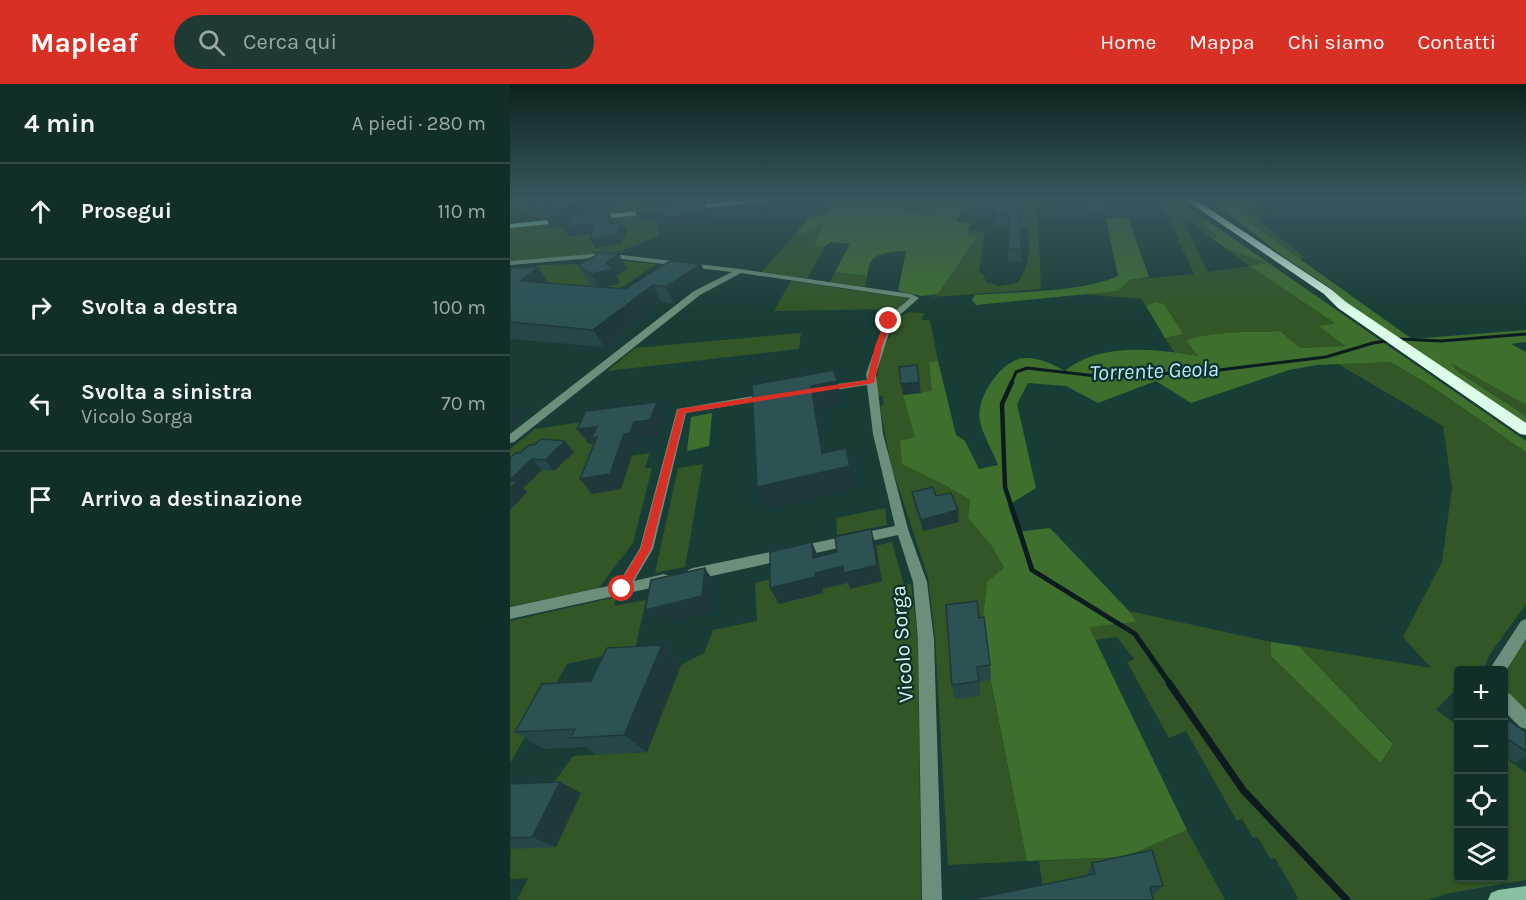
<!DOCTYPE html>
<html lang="it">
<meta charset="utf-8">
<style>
:root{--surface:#122e28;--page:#1f3a34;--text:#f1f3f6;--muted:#9ca8a8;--line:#314a45;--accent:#d93025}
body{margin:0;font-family:Karla,sans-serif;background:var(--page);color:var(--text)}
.controls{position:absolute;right:18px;bottom:18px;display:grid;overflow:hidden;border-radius:6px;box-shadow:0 2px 4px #0004}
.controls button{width:54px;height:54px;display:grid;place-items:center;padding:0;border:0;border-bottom:2px solid var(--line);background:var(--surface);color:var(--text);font:30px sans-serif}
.stop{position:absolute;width:18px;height:18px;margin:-14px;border:4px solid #d93025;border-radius:50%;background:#fff}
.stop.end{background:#d93025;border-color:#fff;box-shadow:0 2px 6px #0008}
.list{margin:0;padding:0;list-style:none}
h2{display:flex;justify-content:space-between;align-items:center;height:78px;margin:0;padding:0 24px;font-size:26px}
h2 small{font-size:20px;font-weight:400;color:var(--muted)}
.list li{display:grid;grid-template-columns:39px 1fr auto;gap:18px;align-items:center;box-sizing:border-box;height:96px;padding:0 24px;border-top:2px solid var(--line)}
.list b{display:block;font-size:22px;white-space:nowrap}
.list p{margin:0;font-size:20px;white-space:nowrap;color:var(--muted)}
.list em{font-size:20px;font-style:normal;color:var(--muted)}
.icon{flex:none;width:33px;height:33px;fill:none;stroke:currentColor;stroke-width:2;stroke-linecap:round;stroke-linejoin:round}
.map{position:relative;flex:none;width:1016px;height:816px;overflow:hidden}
header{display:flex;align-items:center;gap:36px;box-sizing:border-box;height:84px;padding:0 30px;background:var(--accent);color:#fff}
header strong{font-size:28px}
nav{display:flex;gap:33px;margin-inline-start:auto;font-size:21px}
.search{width:420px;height:54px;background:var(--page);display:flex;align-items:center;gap:15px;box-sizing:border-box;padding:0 21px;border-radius:33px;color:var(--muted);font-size:22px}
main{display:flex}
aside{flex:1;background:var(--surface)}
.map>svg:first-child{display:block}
.green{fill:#325626}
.forest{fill:#3e6f2c}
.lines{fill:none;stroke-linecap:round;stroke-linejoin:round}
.stream-far3{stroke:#0c1b20;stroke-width:3}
.stream-far2{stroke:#0c1b20;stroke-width:4.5}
.stream-far1{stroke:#0c1b20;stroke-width:5}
.stream{stroke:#0c1b20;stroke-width:7}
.street{fill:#6b8f7a;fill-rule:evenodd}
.secondary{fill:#88c1a1;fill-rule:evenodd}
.primary{fill:#9ee8be;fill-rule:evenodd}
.highway{fill:#dcfee9;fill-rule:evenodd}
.wall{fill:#264748}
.shaded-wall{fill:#1f393b}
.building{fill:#2c5254;stroke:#1f393b;stroke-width:1.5}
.route{fill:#d93025}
.labels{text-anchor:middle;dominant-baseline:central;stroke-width:4.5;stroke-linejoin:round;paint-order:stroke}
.street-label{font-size:21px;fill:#dff3ee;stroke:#0d322c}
.water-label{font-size:22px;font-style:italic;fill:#b8ebfc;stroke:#0d322c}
</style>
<header>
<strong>Mapleaf</strong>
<div class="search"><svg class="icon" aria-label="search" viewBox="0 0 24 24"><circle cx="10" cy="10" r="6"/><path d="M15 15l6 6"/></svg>Cerca qui</div>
<nav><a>Home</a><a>Mappa</a><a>Chi siamo</a><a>Contatti</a></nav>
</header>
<main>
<aside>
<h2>4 min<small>A piedi · 280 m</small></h2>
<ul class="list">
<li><svg class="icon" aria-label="ahead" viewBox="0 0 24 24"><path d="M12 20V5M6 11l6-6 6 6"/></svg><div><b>Prosegui</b></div><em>110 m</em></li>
<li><svg class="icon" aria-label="right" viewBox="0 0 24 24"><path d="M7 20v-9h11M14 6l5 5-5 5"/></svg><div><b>Svolta a destra</b></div><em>100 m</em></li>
<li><svg class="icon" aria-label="left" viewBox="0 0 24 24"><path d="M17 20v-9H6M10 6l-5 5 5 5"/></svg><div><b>Svolta a sinistra</b><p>Vicolo Sorga</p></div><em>70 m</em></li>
<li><svg class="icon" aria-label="arrive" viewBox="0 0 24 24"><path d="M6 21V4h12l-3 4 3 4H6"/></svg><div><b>Arrivo a destinazione</b></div></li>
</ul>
</aside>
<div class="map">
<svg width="1016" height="816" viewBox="0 0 1016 816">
<rect width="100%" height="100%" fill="#183d36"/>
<path class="green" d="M0,116H235L51,135L52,127L39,130L45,118L25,120L16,131L0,132Z
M387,116H419L423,124L419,130L392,127Z
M510,116H527L531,205L423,213L428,210L468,153L455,151L457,147L475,148L469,188L473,190L476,198L489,202L508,199C521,178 519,168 518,143H510Z
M650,116H668L698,137L691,138L709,152L703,155L680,138L675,140L698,188L740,182L715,164L759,179L741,182L826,239L810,242L836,263L790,264L770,247C738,248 708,247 677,257L689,272L664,268L655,254L673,250L645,218L636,222L631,215L574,210L608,207L619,196L684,190Z
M700,116H736L755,142L795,174L789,175L739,137L722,119L705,120Z
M147,129L149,152L103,170L0,178V144Z
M315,139L305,162L314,163L297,195L252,188L286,149C297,149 304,142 315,139Z
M93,175L147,180L97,213L0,205L28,181L86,180Z
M325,188L357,192L355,203L320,198Z
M281,197L398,214L387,225L264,227Z
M400,228L414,229L412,236H420L428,277L419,279L435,401L460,416L458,434L481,461L494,485L477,498L473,532L481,599L517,777L438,781L425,553L418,493L381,381L370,323L373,320V313L367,311C366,275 375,263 389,232Z
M291,249L289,265L97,287L125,264Z
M881,278L924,304L1016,368V520L980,570L973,586H948V603L926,626L948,641V794H994V673L1016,689V796L940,809L917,816H785L788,814L765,774L760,775L748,753L743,754L732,735L727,737L676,647L659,654L617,578L624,575L607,553L584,556L578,543L625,538L619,527L761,558V572L872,679L883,659L789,562L921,584L893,553L932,478L942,404L933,342L828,280Z
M940,278L1016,321V332L947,287Z
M91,335L97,358L113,373L140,369L135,384H142L123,459L88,505L0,522V365L25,345Z
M193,380L175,483L145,489L168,384Z
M375,424L377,441L327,451L326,434Z
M382,458L394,501L401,500L408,556L411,816H7L18,794L0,795L2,710L45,697L63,672L137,668L171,581L194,569L203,546L247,537L245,499L268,493V485Z
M106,513L104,522L136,516L125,565L57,580L0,679V537Z
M1016,556V630C1011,625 1003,619 999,613C987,594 1006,571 1016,556Z
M677,746L715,816H638L637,812L643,811L577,790L580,801L534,811L529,777L615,773Z"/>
<path class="forest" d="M317,116H387L392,127L418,130L423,124L419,116H457L446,137L460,139L456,151L468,152L428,210L412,212L388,207L396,167C375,169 359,167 357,192L325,188L340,160L321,158L314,163L304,162L314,140L294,149H286L300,133L314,130L324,120Z
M722,119L739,137L773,163L902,255L1016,246V258L1001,260L1016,268V321L941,279L947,287L1016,332V341L837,220L822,205L774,173L705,120Z
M601,133L618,134L639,193L619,196L608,207L466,221L462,216L465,211C504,208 574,208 608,192L596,135Z
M698,137L1016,357V368L924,304L881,278L807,281L779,286L681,319L646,297L588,319L556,302L518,299L507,320L526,404L498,421L507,448L540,444L619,527L626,538L579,543L677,746L615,773L517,777L481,598L473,532L477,498L494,484L481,461L458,434L460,416L435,401L392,380L390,357L405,353L393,311L422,307L419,278L428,277L446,351L455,357L469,385L488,381C483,367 473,352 470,337C465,315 491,275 515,274C528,273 543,280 555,287C590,258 647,265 688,272L676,256C708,247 738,248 770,247L790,264L835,262L809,242L825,239L740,182L757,179L715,164L703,155L708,152L690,138Z
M645,218L654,220L673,250L655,254L636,222Z
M202,329L199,362L177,367L181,333Z
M761,558L789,562L883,660L871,679L761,572Z"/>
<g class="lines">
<path class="stream-far3" d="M501,300L506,288L517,284L595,293L701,287L816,273L863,259L889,255L931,257L1016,250"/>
<path class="stream-far2" d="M502,298L492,320L495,403L504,431"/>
<path class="stream-far1" d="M504,430L522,486L625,550L660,600"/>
<path class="stream" d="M659,599L733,706L837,816"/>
<path class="street" d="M95,169L230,185L401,210L409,214L383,237L366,290L373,350L398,445L417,498L424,556L432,816H412L408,556L403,498L388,451L183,496L178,494L176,490L178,486L183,484L385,442L363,350L357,301L312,308L307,305L312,302L357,296L356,290L375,236L400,214L231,189L190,211L4,358L0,359V350L184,207L222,188L95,173L0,181V177Z
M256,310L261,313L260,315L176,329L143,465L124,497L154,490L159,492L161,496L159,500L0,535V523L108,500L130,464L167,325Z
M1016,535V555L994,590V586H979L1011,537Z
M994,608L1000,610L1016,626V645L1010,643L994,627Z"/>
<path class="secondary" d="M1016,802V816H978L981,809L988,806Z"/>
<path class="primary" d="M239,116H266L176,126L172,124L176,122Z
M146,125H149V129L81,136L77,134L81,132Z
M57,134L61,136L60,138L0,144V140Z"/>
<path class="highway" d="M676,116H686L822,206L836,218L1016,339V351L1010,350L828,224L814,210Z"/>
</g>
<path class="wall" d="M8,116H29L20,126Z
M456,116H511V178H498L499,143H484L485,123L456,122Z
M577,116H591L592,120L591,127H579Z
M109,170L117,185L106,192L110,199L96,204L115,205L191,180L198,196L164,220L151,218L94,263L0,255V186L28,183L38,199L86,203L76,196L68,181Z
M64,368L44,387L32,386L13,404L17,408L0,426V374Z
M402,408L426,412L449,438L413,447L404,420Z
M469,534L480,581L481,596L469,598L470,612L445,615L442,601Z
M152,561L171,581L137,668L86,671L75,663L34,665L5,648L81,597Z
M948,628V640L944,636Z
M993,633L1016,648V673L1005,679L993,671Z
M50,698L71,709L46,763L0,765V700Z
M582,779L653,802L642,812L577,792V790Z"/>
<path class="shaded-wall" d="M16,116H29L20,126L15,117Z
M98,116H195L196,118L131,125L128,117L104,119L103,127L99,128L103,136L102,149L98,140V128L48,133L42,123Z
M194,119L197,127L195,135L180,139L158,142L155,134L130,138L126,129Z
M62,132L83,140L88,150L58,152L53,143L41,144L36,135Z
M112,138L117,147L111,160L85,164L80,155Z
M109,170L117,185L106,192L110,199L90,205L81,190L96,179Z
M191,180L198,196L164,220L156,203Z
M28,183L38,199L11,197Z
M143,201L151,218L94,263L83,246Z
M324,286L333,319L308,324L319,386L336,364L347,404L257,425L247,403L312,369L301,302Z
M409,298L411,309L393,311L391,300Z
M147,318L155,333L150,352L134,354L130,364L124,365L111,405L82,410L70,395L124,338Z
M0,324L12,338L0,347Z
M87,343L91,359L79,360L67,345Z
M55,357L64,368L44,387L35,376Z
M22,375L32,386L13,404L17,408L0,426V396Z
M448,426L449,438L413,447L411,436Z
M361,445L366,462L372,497L340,505L338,499L312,505L313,509L269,520L260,504L303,474L302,458L309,475L333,482Z
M195,484L206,501L204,528L149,541L135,526Z
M152,561L171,581L137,668L114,651Z
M50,698L71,709L46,763L22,753Z"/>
<path class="building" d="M46,116H98V117L42,123Z
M485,116H511V165H498L499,131H484Z
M579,116H591L592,120H580Z
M194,119L192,127L177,130L155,134L153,126L126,129L127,125Z
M98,127V140L112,138L107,151L80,155L83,140L53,142L62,132L36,135Z
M87,168L109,170L96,179L102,185L81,190L68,181L85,172Z
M160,177L191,180L156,203L143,201L83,246L0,238V186L3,184L28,183L11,197L115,205Z
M407,281L409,298L391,300L389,283Z
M324,286L327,297L301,302L312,369L336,364L340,382L247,403L242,301Z
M147,318L140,336L124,338L120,349L114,350L100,390L70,395L87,353L81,354L87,343L67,345L76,327Z
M31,355L55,357L35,376L22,375L0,396V374L6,369H10L19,361H24Z
M0,397H7L0,404Z
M423,403L426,412L441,409L448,426L411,436L402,408Z
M361,445L367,481L334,489L333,482L305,489V493L260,504V468L302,458L303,474L327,468L325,453Z
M195,484L192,512L135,526L141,496Z
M467,517L469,534L474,533L480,581L467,583L469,597L442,601L436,521Z
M152,561L114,651L60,654L65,645L5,648L32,600L81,597L97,564Z
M993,633L1016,648V667L993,652Z
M50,698L22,753L0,754V700Z
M642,766L653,802L640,803L643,816H458L585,790L582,779Z"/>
<linearGradient id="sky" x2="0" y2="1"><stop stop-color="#0d221e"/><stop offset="0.5" stop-color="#37575d"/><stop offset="1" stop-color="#37575d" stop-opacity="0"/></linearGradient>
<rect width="1016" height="230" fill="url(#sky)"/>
<path class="route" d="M379,234L382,237L372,262L364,299L175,329L141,465L116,508H108V502L131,464L168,325L357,296L365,262L375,237Z"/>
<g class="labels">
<g class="street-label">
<text transform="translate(392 560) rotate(-94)">Vicolo Sorga</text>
</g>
<g class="water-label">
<text transform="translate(644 287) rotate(-2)">Torrente Geola</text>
</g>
</g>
</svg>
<div class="controls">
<button>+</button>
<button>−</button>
<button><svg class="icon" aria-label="locate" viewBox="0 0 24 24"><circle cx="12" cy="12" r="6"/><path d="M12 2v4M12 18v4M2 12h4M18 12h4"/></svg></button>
<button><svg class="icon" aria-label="layers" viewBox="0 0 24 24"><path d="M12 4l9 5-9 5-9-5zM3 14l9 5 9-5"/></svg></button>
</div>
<div class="stop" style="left:112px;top:505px"></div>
<div class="stop end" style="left:379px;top:237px"></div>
</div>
</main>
